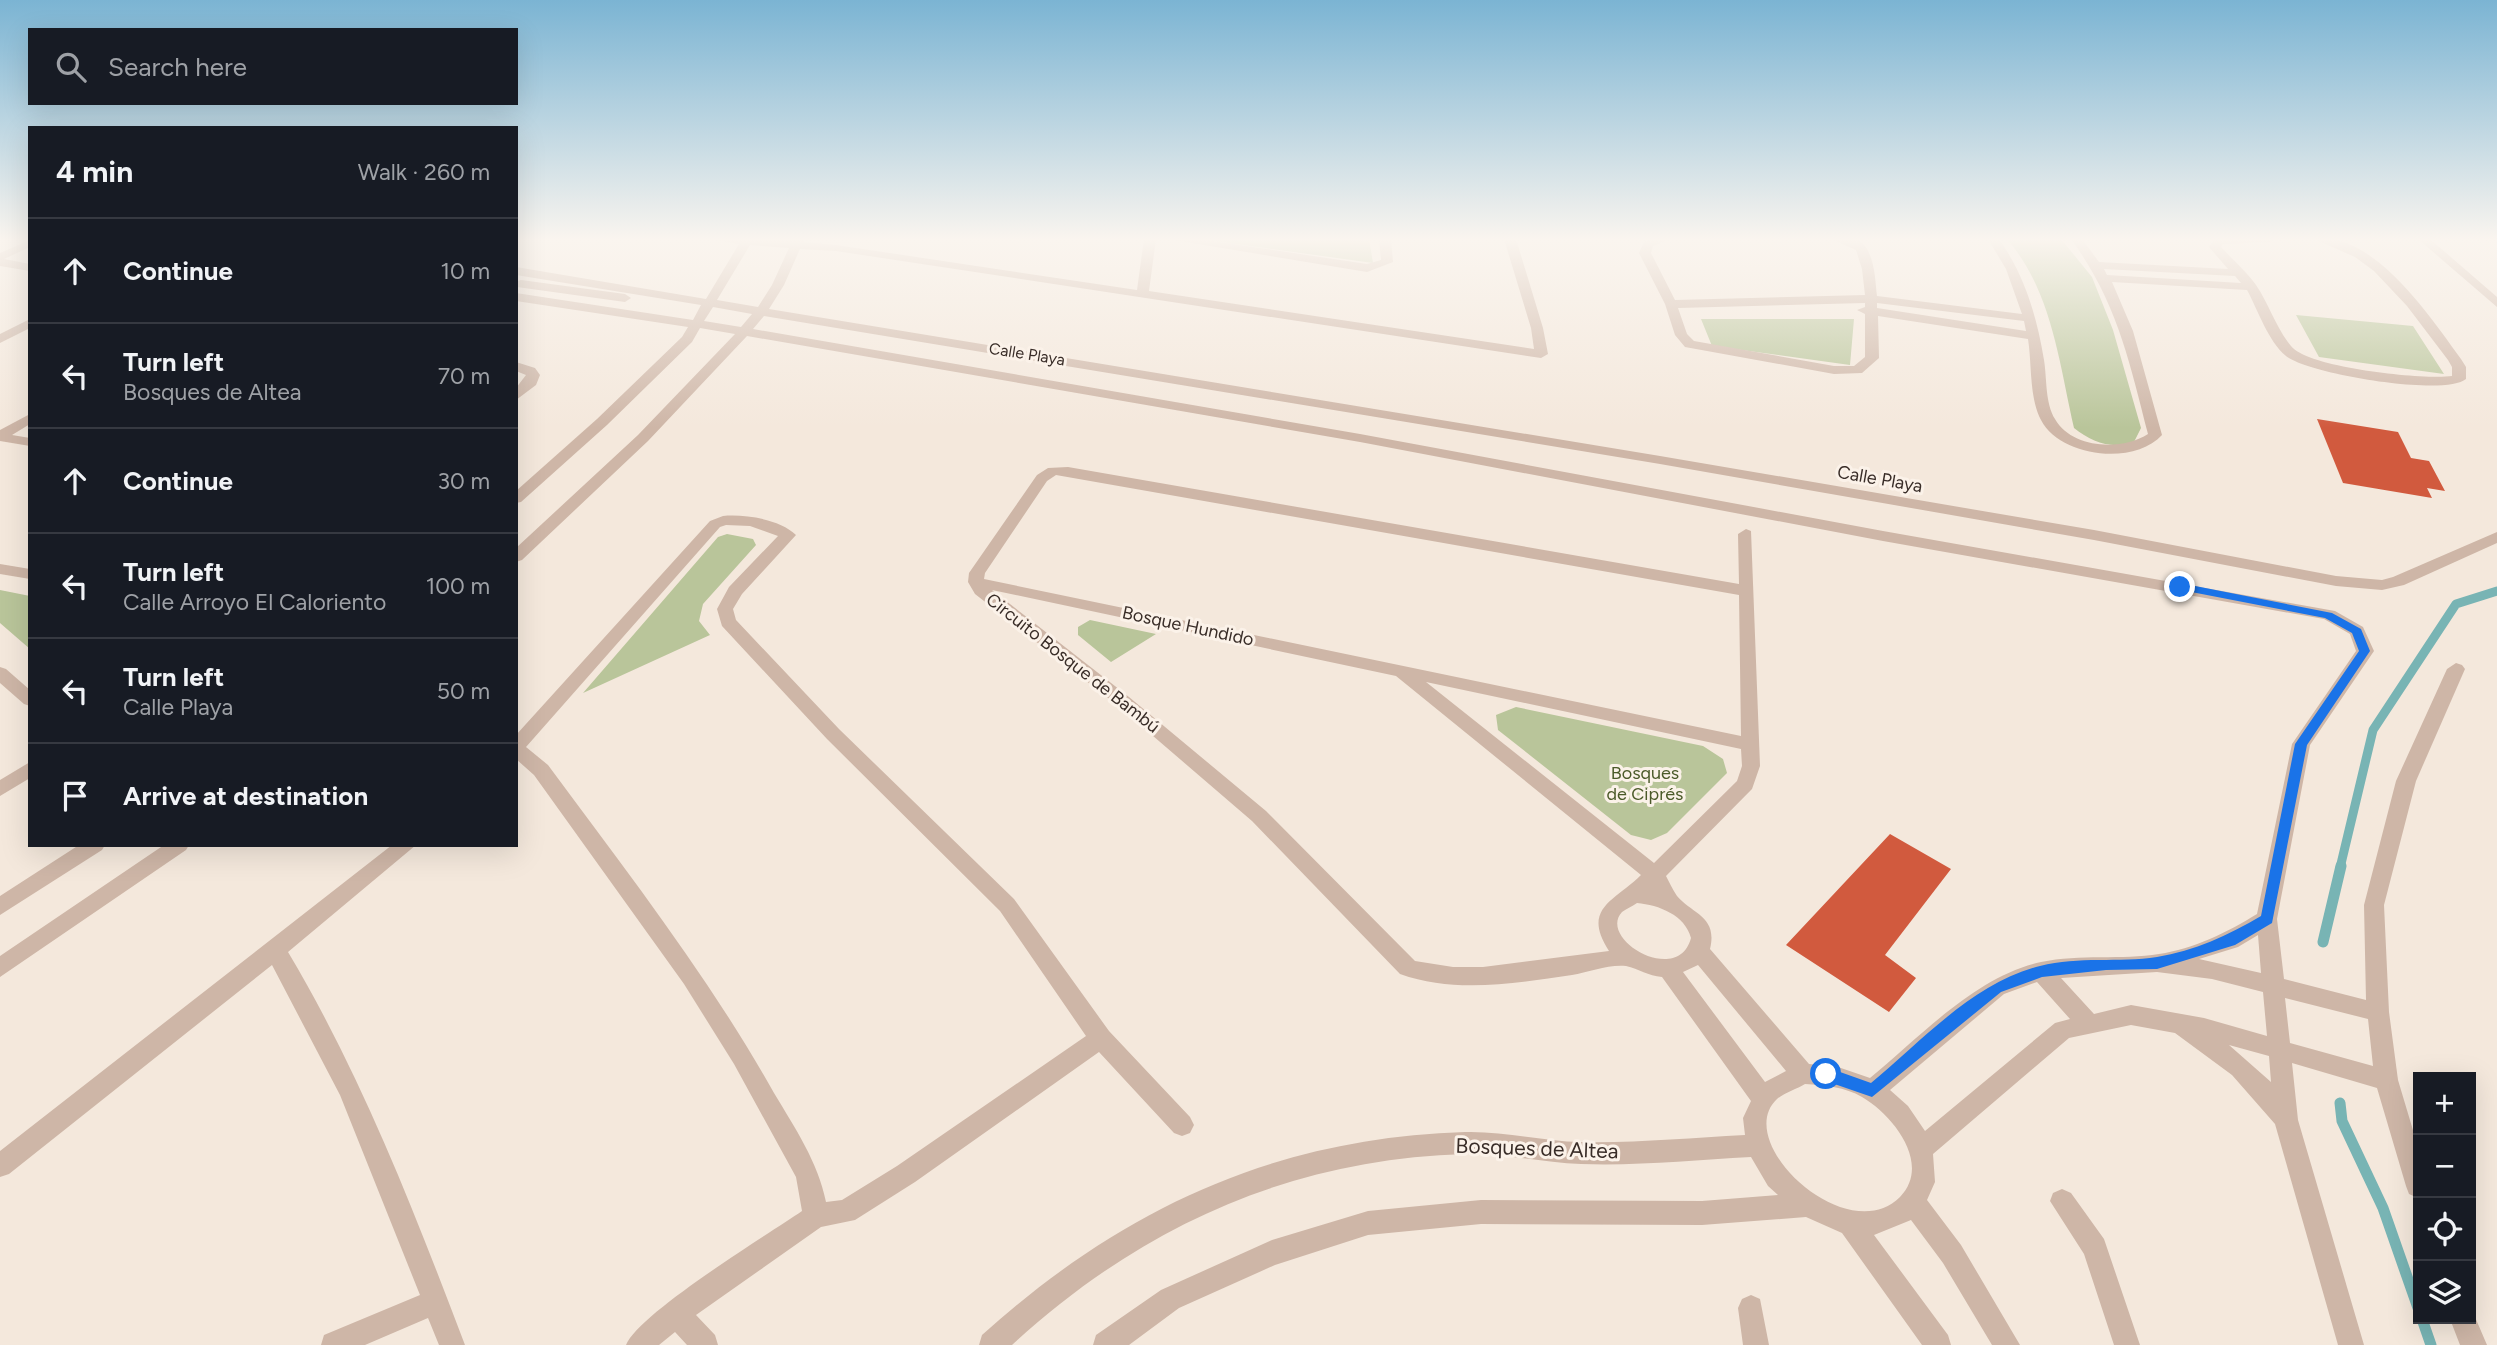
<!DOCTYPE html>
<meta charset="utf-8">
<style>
:root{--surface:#171b24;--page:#242831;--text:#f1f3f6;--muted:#9ea1a6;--line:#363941}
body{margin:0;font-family:Figtree,sans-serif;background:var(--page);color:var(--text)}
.controls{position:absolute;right:21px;bottom:21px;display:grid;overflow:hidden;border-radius:0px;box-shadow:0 7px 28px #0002}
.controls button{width:63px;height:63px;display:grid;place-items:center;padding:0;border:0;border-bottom:2px solid var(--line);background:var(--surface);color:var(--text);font:35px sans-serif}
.stop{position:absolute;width:21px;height:21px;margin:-16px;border:5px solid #1a73e8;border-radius:50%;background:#fff}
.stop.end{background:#1a73e8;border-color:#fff;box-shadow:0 2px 7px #0008}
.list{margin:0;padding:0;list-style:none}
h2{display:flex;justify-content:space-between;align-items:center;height:91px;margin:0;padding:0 28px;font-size:30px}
h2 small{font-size:23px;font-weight:400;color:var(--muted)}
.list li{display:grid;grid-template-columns:46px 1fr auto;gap:21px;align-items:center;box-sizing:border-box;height:105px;padding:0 28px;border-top:2px solid var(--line)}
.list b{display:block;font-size:26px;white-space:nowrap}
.list p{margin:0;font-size:23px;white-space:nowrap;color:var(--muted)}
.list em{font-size:23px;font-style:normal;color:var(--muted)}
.icon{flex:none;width:38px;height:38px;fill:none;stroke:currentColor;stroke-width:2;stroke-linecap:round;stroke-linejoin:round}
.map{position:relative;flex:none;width:2497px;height:1345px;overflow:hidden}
.search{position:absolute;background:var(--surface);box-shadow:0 7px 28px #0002;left:28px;top:28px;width:490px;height:77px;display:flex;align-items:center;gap:18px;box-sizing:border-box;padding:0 24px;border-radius:0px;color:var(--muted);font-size:26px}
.panel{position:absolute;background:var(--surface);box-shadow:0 7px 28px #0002;left:28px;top:126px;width:490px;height:721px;border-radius:0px}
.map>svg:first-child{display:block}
.green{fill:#b9c59a}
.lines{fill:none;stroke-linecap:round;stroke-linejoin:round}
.stream-far1{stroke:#78b4b4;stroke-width:9}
.stream{stroke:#78b4b4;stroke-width:11}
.building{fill:#d15a3e}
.minor{fill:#ceb6a7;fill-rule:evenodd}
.route{fill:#1a73e8}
.labels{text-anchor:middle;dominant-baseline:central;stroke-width:6;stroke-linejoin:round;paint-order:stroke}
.far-street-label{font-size:16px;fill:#392d28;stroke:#fbf2e9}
.street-label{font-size:18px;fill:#392d28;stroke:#fbf2e9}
.park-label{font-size:18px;fill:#4b5a29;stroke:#fbf2e9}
.near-street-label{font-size:21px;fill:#392d28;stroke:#fbf2e9}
</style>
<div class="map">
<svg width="2497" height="1345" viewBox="0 0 2497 1345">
<rect width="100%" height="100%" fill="#f4e8dc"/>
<path class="green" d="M1200,239H1369L1373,263Z
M2007,239H2061L2092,277L2113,330L2141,428L2134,442C2112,450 2092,442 2074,428C2059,363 2052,291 2007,239Z
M2296,315L2413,326L2444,374L2319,357Z
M1701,319H1854L1850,365L1712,346Z
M727,534L753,539L756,545L703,604L699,621L710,635L583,693L718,537Z
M0,590L30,596V649L0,623Z
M1090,620L1156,634L1111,662L1078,635V627Z
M1516,707L1703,746L1723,759L1727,773L1667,833L1651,840L1631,835L1498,730L1496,715Z"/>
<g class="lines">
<path class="stream-far1" d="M2340,868L2373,730L2456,604L2497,591"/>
<path class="stream" d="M2323,942L2341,866
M2340,1103L2342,1121L2383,1208L2418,1308
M2422,1319L2431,1345"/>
</g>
<path class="building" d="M2317,419L2398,432L2411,458L2429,461L2445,491L2427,488L2432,498L2343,483Z
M1890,834L1951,869L1885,955L1916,978L1889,1012L1786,945Z"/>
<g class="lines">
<path class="minor" d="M709,239H805L803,242L836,245L1137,290L1144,239H1156L1149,291L1534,349L1531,328L1504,239H1516L1543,328L1548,354L1541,358L836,251L800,249L784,285L769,309L1660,456L2094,530L2336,576L2382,580L2393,577L2497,532V543L2404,585L2382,590L2336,586L2094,540L1660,464L764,316L753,329L1360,434L1883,531L2335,611L2363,627L2374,651L2310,745L2277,919L2284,979L2366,1000L2364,905L2396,781L2447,669L2456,663L2462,665L2465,669L2416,781L2384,905L2389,1012L2398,1080L2418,1147V1198L2409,1194L2406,1186L2377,1088L2292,1063L2298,1120L2364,1345H2338L2275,1124L2232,1075L2175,1033L2131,1025L2069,1038L1933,1154L1935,1182L1927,1200L1961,1245L2020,1345H1992L1943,1263L1911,1220L1874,1235L1948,1335L1951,1345H1922L1842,1233L1806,1217L1702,1225L1481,1224L1368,1235L1275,1265L1179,1308L1129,1345H1093L1096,1335L1161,1290L1272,1240L1368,1211L1481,1200L1702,1201L1778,1195L1768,1186L1751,1157C1694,1160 1638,1166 1581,1164C1543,1163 1504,1153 1465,1154C1290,1159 1140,1227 1012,1345H979L982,1335C1122,1209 1274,1138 1465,1132C1504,1131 1542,1141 1581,1142C1636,1143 1690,1138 1745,1135L1743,1118L1751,1101L1662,977C1648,976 1639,969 1626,966C1610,964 1588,972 1572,975C1515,983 1456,994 1400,974L1252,821L1117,705L975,594L968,582L969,573L1037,475L1048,468L1068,467L1739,584L1738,534L1746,529L1751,531L1760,766L1752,789L1666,876C1669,882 1673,890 1677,896C1692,914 1718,916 1710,949L1809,1064L1838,1067L1870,1078C1921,1036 1976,976 2041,962C2080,954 2122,960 2159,954C2193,949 2228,932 2257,914L2292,744L2356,651L2350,634L2324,619L1883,541L1360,442L747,336L648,441L522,560L516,562V548L638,435L735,334L700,328L692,342L607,425L521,502L516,503V491L597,419L682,337L688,327L516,301V293L693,320L701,305L516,275V267L706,299L739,244ZM750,245L789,248L772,285L758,307L717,300ZM713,307L752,314L741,327L704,321ZM1056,475L1739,595L1741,736L984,579L985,573L1047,481ZM992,590L1396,676L1641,875C1615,901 1581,908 1609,951L1483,967H1453L1415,961L1266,811L1129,697ZM1426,682L1741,749L1742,766L1737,781L1654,863ZM1637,903C1659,905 1685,915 1691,938C1678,987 1597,939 1622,912C1626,909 1633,906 1637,903ZM2258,935L2261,973L2199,959L2238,947ZM1698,965L1786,1071L1765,1082L1683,972ZM2157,972L2212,979L2263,992L2267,1036L2204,1018L2131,1005L2094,1014L2061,978ZM2037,982L2070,1019L2055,1023L1925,1131L1908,1106L1890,1090L2004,994ZM2285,998L2368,1019L2373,1066L2290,1043ZM2229,1045L2269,1056L2271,1082ZM1805,1084C1825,1085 1845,1087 1862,1097C1893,1115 1932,1164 1900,1197C1847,1250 1731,1142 1777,1099C1784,1093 1797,1089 1805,1084Z
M1168,239H1199L1367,264L1381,260L1379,239H1391L1393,262L1367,272Z
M1652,239H1671L1653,246L1651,253L1675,300L1865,295L1862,269L1856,250L1831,239C1838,239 1847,238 1854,239C1875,244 1875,280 1877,296L2022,314L2006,269L1988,239H1999C2025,276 2037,317 2044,360C2047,378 2045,403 2055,419C2072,449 2122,451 2148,434C2129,360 2117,302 2071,239H2082L2099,262L2228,269L2209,247L2214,239H2276L2271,242L2223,244L2221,247C2234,261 2246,271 2256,285C2269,304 2276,328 2291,346C2308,368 2424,380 2452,376V367L2448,360L2407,306L2374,271L2355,257L2314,239C2323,239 2332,238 2341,241C2389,256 2432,319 2461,359L2466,367V379C2445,397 2308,374 2286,356C2268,341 2258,310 2247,290L2112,282L2133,331L2162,435C2134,466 2060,457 2041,420C2029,397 2032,364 2028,339L1878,316L1879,358L1862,373L1834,374L1685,347L1675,335L1665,304L1639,253L1644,242ZM2104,269L2235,276L2241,283L2107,275ZM1865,303V307L1857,310L1865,314V357L1854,366H1834L1694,341L1687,334L1678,308ZM1877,303L2024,321L2026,331L1877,308Z
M2418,239H2430L2497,297V307Z
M30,240V247L4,259L30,264V271L0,266V253Z
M521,280L625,294L631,298L625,302L517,287V281Z
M30,319V328L0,343V334Z
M516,362L535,368L540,375L536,385L516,400V388L526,375L516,371Z
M30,414V424L12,435L30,438V446L0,441V430Z
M723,516C744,514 780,519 796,535L742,594L733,609L736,620L839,729L1014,899L1109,1031L1190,1117L1194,1125L1190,1133L1182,1136L1174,1133L1099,1052L915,1182L855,1220L821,1227L696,1315L715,1335L718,1345H687L675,1332L659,1345H626C639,1313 767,1235 802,1211L796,1177L734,1064L684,984L534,775L516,759V735L710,521ZM726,525L750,526L778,536L729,587L717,609L722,626L827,739L1000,911L1086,1036L897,1166L842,1200L826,1202C818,1162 795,1128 774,1093C709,977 627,872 548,765L526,747L720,527Z
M0,564L30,569V579L0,574Z
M0,667L6,669L30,690V706L24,704L0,683Z
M30,762V778L0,796V780Z
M79,845H105L102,850L0,915V896Z
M164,845H189L186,850L0,977V956Z
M392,845H416L288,952C362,1076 414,1211 465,1345H439L428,1318L365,1345H321L324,1335L420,1295L340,1095L272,965L9,1174L0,1177V1151Z
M2062,1189L2071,1193L2104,1239L2140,1345H2114L2084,1254L2050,1201L2053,1193Z
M1751,1295L1760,1299L1769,1345H1743L1738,1308L1742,1299Z
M2471,1309L2472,1310L2487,1345H2460L2450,1319H2471Z"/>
</g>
<linearGradient id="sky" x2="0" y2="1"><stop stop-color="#7bb4d3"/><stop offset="0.56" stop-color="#faf5ef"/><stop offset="1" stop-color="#faf5ef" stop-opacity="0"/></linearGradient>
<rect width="2497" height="428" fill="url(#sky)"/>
<path class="route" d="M2180,583L2332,613L2361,629L2370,651L2307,745L2272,923L2235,945L2157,969L2106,970L2042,977L2001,992L1872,1097L1820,1079V1069L1826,1067L1871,1083C1923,1040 1974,982 2040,966C2079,956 2119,963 2157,957C2194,951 2229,935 2261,916L2295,744L2359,651L2352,633L2325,618L2176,589L2175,587Z"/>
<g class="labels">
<g class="far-street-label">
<text transform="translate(1027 354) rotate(9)">Calle Playa</text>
</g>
<g class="street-label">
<text transform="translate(1880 479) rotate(10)">Calle Playa</text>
<text transform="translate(1188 626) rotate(12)">Bosque Hundido</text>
<text transform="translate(1073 663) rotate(38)">Circuito Bosque de Bambú</text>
</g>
<g class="park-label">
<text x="1645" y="773">Bosques<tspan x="1645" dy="21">de Ciprés</tspan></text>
</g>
<g class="near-street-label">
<text transform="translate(1537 1148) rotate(2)">Bosques de Altea</text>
</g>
</g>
</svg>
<div class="controls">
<button>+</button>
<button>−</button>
<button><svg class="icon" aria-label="locate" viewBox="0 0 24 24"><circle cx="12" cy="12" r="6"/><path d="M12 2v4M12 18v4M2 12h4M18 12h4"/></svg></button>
<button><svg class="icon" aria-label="layers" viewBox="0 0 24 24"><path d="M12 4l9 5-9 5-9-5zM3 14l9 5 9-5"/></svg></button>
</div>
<div class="stop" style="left:1826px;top:1074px"></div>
<div class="stop end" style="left:2180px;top:587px"></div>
<div class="search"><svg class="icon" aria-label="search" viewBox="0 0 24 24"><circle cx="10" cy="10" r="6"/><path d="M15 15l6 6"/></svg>Search here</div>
<section class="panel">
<h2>4 min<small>Walk · 260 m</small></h2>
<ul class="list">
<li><svg class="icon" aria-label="ahead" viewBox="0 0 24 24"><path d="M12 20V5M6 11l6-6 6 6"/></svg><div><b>Continue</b></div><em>10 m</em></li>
<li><svg class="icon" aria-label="left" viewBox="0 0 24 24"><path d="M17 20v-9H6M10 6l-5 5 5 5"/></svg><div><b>Turn left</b><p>Bosques de Altea</p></div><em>70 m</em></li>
<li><svg class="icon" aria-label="ahead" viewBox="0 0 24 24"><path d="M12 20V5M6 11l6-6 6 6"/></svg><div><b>Continue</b></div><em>30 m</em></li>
<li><svg class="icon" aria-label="left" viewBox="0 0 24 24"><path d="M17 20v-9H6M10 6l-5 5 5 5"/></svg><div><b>Turn left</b><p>Calle Arroyo El Caloriento</p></div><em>100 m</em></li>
<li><svg class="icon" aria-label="left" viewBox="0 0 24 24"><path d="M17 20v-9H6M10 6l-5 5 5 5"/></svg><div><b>Turn left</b><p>Calle Playa</p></div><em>50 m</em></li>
<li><svg class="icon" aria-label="arrive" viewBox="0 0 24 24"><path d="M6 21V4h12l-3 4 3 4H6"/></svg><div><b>Arrive at destination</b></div></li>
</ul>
</section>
</div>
